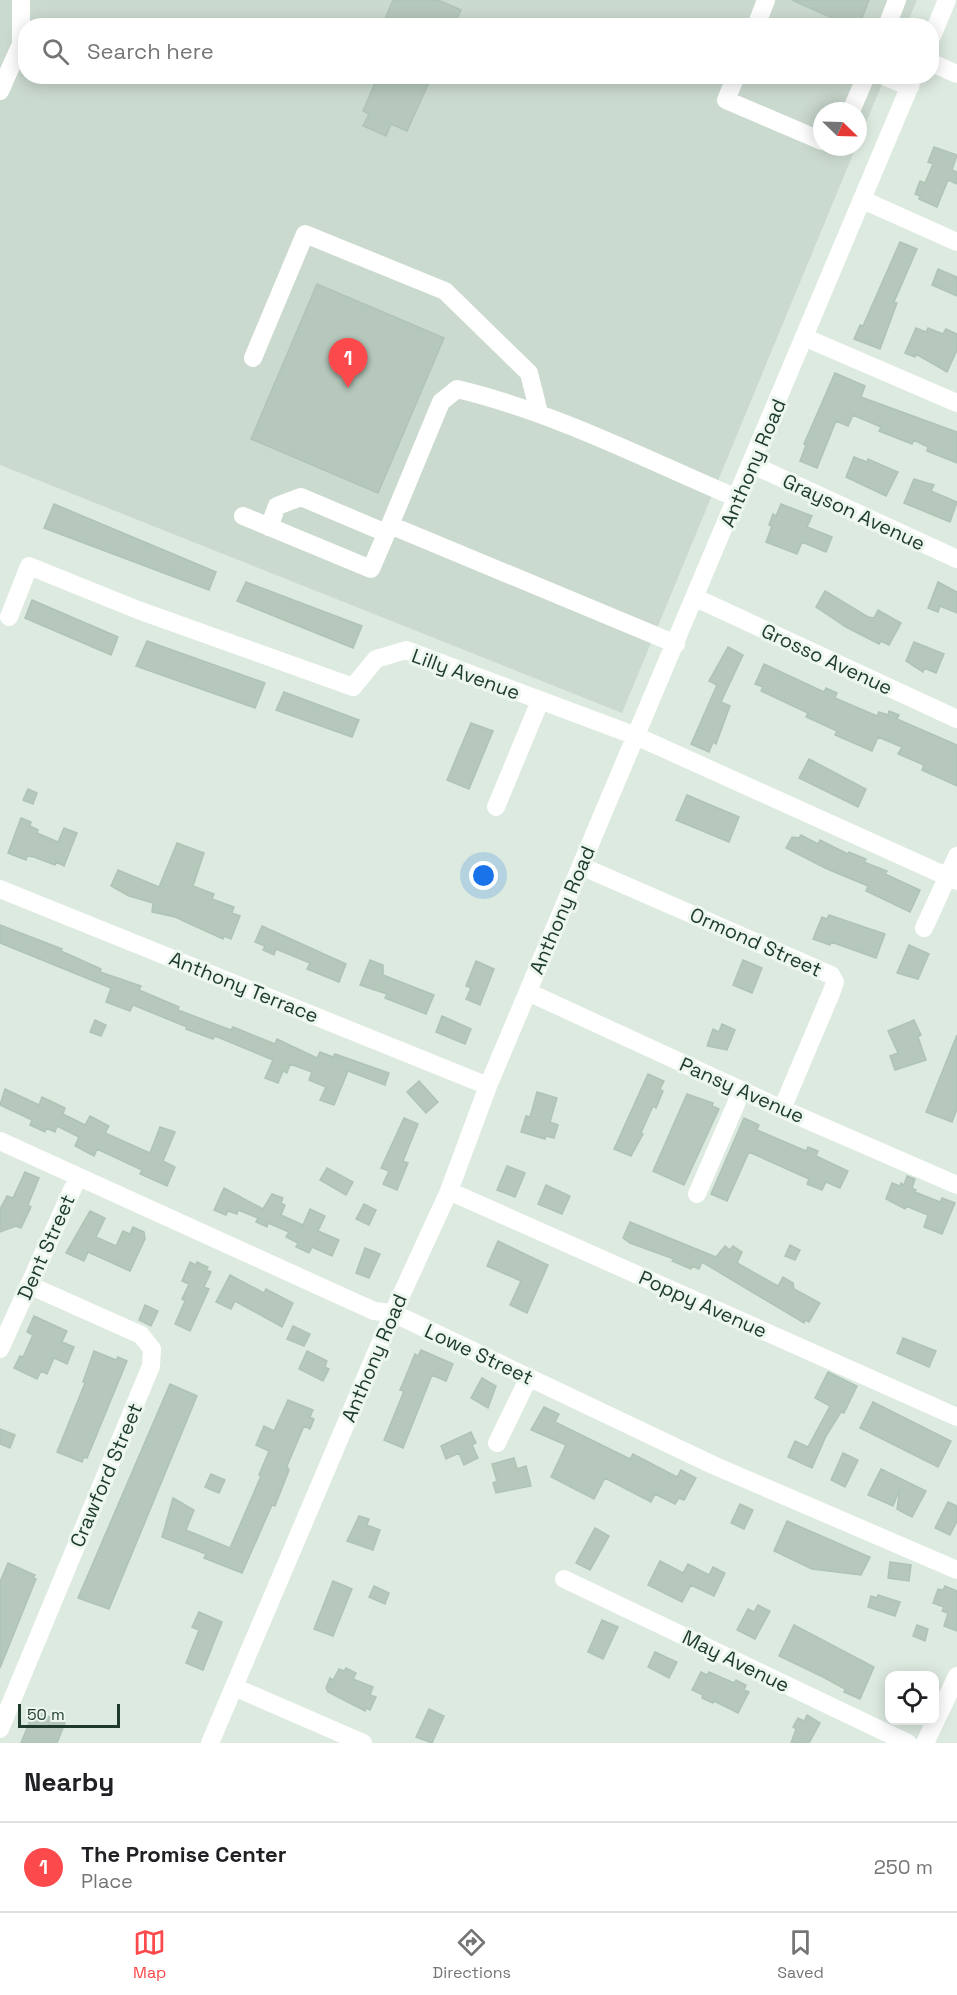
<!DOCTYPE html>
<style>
:root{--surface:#fff;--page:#f6f6f6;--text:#202124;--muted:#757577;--line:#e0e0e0;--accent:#fc494c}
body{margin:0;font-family:"Space Grotesk",sans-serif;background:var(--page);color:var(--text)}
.controls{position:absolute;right:18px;bottom:18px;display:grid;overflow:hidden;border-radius:12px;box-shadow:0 3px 15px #0003}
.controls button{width:54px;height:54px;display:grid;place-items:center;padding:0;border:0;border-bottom:2px solid var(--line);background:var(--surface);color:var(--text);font:30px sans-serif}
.compass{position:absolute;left:813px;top:102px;width:54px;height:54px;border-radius:50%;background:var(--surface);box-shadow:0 3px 15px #0003;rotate:113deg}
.scale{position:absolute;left:18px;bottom:15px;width:102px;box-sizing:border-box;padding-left:6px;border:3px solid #1d3a2b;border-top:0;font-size:16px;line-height:21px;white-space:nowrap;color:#1d3a2b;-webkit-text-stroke:4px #edf7ef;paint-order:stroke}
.you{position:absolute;left:484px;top:876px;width:21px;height:21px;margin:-15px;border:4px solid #fff;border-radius:50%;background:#1a73e8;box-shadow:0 0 0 9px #1a73e833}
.badge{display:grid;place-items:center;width:39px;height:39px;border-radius:50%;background:var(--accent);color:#fff;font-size:20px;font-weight:700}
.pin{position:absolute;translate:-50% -50px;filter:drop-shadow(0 2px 3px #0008)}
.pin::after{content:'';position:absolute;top:32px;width:21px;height:18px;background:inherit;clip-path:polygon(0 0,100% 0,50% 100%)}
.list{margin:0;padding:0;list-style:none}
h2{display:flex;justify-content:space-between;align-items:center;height:78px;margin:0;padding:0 24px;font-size:26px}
h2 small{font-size:20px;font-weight:400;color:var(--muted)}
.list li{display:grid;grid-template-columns:39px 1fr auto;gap:18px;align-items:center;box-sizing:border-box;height:90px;padding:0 24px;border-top:2px solid var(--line)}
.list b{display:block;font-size:22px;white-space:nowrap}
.list p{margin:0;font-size:20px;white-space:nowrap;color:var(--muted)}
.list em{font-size:20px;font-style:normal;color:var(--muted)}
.icon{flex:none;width:33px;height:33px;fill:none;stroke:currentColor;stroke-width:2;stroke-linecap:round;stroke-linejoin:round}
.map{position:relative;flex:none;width:957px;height:1743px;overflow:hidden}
.search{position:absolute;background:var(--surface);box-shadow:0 3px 15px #0003;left:18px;right:18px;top:18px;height:66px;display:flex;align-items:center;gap:15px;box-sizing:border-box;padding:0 21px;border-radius:24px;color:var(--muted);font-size:22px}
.sheet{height:168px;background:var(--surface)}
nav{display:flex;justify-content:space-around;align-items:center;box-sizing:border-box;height:84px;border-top:2px solid var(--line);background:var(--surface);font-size:16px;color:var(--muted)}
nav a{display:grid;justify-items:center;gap:3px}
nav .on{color:var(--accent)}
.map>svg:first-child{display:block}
.built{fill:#cbdacf}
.building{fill:#b5c8bb;stroke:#afc4b6;stroke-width:1.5}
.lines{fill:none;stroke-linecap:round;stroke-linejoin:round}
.minor{stroke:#fff;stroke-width:18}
.labels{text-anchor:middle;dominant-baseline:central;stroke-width:6;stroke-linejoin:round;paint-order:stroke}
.street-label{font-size:20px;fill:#1d3a2b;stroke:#edf7ef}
</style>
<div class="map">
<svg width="957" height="1743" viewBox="0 0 957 1743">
<rect width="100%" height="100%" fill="#ddeae0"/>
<path class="built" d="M0,0H917L906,26H26V76L885,77L858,142V111H822V147H856L622,713L0,465Z"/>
<path class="building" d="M393,0H438L461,10L454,26H382Z
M792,0H869L859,26H850Z
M378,76H432L407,131L391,124L386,136L363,126L369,114L363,111Z
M934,147L957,155L952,170L957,172V184L948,180L937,207L919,199L920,196L915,194L920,181L925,183L933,164L928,162Z
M900,242L917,249L894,302L897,303L880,349L854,339L860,325L863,326Z
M938,269L957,277V296L932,285Z
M317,284L444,338L378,493L251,439Z
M916,328L926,332L928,328L943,334L946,329L957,334V350L947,372L916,354L915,357L905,353Z
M835,373L865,386L861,397L957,432V463L927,451L928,447L914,440L912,444L879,431L881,427L853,415L848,426L836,421L817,468L800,461L806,445L804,444Z
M854,457L867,462L868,459L898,472L886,496L846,477Z
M914,479L934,485L931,491L957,502L950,522L904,503Z
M54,504L216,572L209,590L44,528Z
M781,504L812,516L807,527L832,537L826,552L802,542L797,554L766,542L772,526L769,525L773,514L776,516Z
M246,582L362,626L353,648L237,601Z
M938,582L957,592V613L940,606L938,612L928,608Z
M825,591L868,617L874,618L878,610L901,623L889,645L881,641L879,644L846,627L816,607Z
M32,600L118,637L111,655L25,618Z
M147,641L265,683L255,708L136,666Z
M914,642L944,654L936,673L924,668L923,672L906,661Z
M728,647L743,655L721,702L730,706L716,744L713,742L709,752L691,744L717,685L709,681Z
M764,664L824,692L826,688L837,693L835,698L877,716L879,712L888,715L889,711L899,715L897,719L957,745V786L922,770L924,765L898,754L902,747L878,737L872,751L835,735L837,731L806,717L808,713L761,691L763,687L755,684Z
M284,692L359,720L352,737L276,710Z
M471,723L493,731L469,789L447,780Z
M809,759L866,789L858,807L799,778Z
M28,789L37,793L33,804L23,800Z
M687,795L739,817L729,842L676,820Z
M21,818L31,822L30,826L38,830L37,833L58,842L64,828L77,833L64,866L56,862L55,865L34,857L27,856L26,860L8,853Z
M801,835L818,844L820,840L848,854L849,852L866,859L864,862L887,871L885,874L920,890L910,912L866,891L868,886L825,868L786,848L792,837L799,838Z
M177,843L204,853L193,886L214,894L212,899L234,907L232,913L240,916L231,939L224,936L223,939L175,917L152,912L153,903L129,896L111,886L118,870L159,887Z
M829,915L885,934L876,958L831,942L830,945L813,939L822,917L827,919Z
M0,925L62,949L61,951L101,969L100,972L141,986L139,990L179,1007L178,1010L231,1030L233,1027L275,1044L277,1039L317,1058L320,1052L333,1057L335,1054L389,1073L385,1085L348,1071L334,1105L320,1100L326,1087L309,1080L312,1072L290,1064L287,1073L283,1071L278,1083L265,1078L273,1060L215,1036L213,1039L186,1029L187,1027L133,1005L130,1011L106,1002L111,988L0,943Z
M262,926L346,964L339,982L307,969L310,963L276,949L274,955L263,950L265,946L255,942Z
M909,945L929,954L918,979L897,973Z
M370,960L383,965V975L434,995L426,1014L385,998L387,994L360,985Z
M743,960L762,968L752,993L733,985Z
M476,961L494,969L480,1005L466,999L471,988L466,986Z
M442,1016L471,1029L465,1044L436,1032Z
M95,1020L106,1025L101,1036L90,1032Z
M914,1020L921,1035L918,1037L926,1060L895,1070L890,1056L898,1053L888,1031Z
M722,1024L735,1030L727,1050L707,1046L713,1029L719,1032Z
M957,1035V1109L952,1122L926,1112Z
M648,1074L664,1081L660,1089L663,1091L656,1108L653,1106L641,1133L643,1134L631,1156L614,1149Z
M419,1081L438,1102L426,1113L407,1092Z
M5,1089L39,1105L42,1097L65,1108L63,1114L85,1125L90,1116L109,1126L105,1133L150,1153L160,1127L175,1132L163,1161L175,1167L167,1186L140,1174L142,1170L97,1149L94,1156L75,1146L79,1137L57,1126L55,1132L46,1128L45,1132L30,1125L32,1120L0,1105Z
M537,1092L557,1098L550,1122L558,1125L554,1138L546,1136L545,1139L521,1132L526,1116L530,1117Z
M687,1094L713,1103L712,1106L719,1109L684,1185L653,1171Z
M404,1118L418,1124L403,1161L408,1163L397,1190L383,1184L389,1171L381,1168Z
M744,1118L759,1125L757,1130L806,1151L808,1147L818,1151L816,1156L848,1171L840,1188L826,1182L822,1190L807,1184L809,1179L749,1152L727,1201L711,1194Z
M507,1166L525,1173L515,1197L497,1190Z
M327,1168L353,1182L346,1195L320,1180Z
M25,1172L39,1178L28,1205L31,1207L21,1228L16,1226L0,1232V1209L7,1196L13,1198Z
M907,1176L915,1179L912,1188L916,1190L915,1192L940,1202L942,1198L955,1203L942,1234L924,1227L928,1215L906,1206L905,1209L886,1199L892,1183L900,1186L901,1183L904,1185Z
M546,1185L570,1196L562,1214L538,1204Z
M224,1188L263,1209L272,1194L283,1198L281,1203L285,1205L281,1215L303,1225L310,1209L325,1216L318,1231L339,1240L332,1256L312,1247L309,1253L296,1247L298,1243L286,1237L289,1232L268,1223L267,1227L256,1222L258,1218L238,1210L237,1214L228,1211L226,1215L214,1210Z
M364,1204L376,1210L369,1225L356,1219Z
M90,1211L105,1218L96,1237L116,1246L123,1231L130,1234L133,1227L144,1232L145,1239L130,1271L88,1252L84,1261L66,1253Z
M630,1222L716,1257L725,1246L730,1250L733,1246L742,1252L737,1263L778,1286L783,1277L793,1283L794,1289L820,1303L809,1322L805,1320L804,1323L702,1262L699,1269L692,1266L691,1269L672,1261L674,1259L630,1243L623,1238Z
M498,1241L548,1265L527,1313L510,1305L521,1281L487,1266Z
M790,1245L800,1250L795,1260L785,1256Z
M365,1248L380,1254L369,1278L356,1273Z
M190,1262L196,1265L197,1262L208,1267L206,1270L211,1272L204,1287L209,1289L190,1331L175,1324L185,1301L182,1299L189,1284L182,1281Z
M230,1275L264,1293L266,1289L293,1303L282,1327L235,1301L231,1309L216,1302Z
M145,1305L158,1311L151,1326L139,1320Z
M34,1316L67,1331L62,1342L74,1347L67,1364L54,1358L47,1374L41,1371L37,1379L14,1368L20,1356L23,1357L33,1335L27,1332Z
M293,1326L310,1334L304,1346L287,1339Z
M903,1338L936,1351L929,1367L897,1353Z
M421,1350L453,1364L446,1381L432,1375L403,1448L384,1440L404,1391L400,1390L403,1383L415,1354L418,1356Z
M94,1351L116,1360L118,1357L127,1361L87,1458L84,1457L82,1462L57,1452L85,1383L83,1382Z
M307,1351L327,1361L325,1367L329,1369L323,1381L299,1369Z
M828,1372L857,1386L844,1413L841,1412L826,1436L812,1468L788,1457L795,1441L808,1447L830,1406L815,1398Z
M482,1378L496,1386L488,1408L471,1398Z
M170,1384L197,1396L109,1609L78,1598Z
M288,1400L313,1410L310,1417L314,1419L310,1429L304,1426L287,1466L289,1470L275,1506L272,1505L242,1573L204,1558L206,1554L162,1537L173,1498L194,1510L186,1530L230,1548L261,1476L259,1475L269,1451L256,1445L264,1426L274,1431Z
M873,1402L951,1441L938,1467L860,1428Z
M544,1407L559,1414L555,1422L630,1459L633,1454L677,1477L681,1470L696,1478L684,1500L679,1498L675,1504L655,1494L651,1502L605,1478L594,1499L551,1477L566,1445L531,1430Z
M0,1429L15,1435L10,1448L0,1444Z
M471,1432L476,1443L472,1445L478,1458L464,1465L459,1453L446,1459L441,1446Z
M843,1453L858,1460L845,1487L831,1480Z
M514,1458L517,1469L526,1466L531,1486L496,1493L493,1483L497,1481L492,1464Z
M881,1469L926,1491L912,1517L897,1509L900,1489L893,1506L868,1495Z
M211,1474L225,1480L219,1493L205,1487Z
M948,1502L957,1506V1521L950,1535L935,1528Z
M740,1504L753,1510L744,1529L731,1523Z
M359,1516L369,1519L367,1525L380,1530L373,1550L347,1541Z
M787,1521L870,1557L861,1575L812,1569L774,1551Z
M595,1528L609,1536L590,1570L576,1563Z
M660,1561L683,1573L688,1564L709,1575L713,1567L725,1573L714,1596L691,1585L682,1602L648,1585Z
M890,1562L911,1565L909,1581L888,1578Z
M8,1563L35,1575L33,1578L36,1579L0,1668V1582Z
M333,1581L352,1589L333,1636L314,1629Z
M374,1586L389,1593L385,1604L369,1597Z
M945,1586L957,1591V1631L944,1626L948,1613L942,1611L944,1607L933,1603L938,1589L943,1590Z
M878,1595L900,1602L895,1616L868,1607L871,1596L877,1598Z
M758,1605L770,1611L755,1639L737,1630L748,1609L754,1612Z
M199,1612L222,1622L203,1670L186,1663L199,1630L192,1627Z
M602,1620L618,1627L603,1659L588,1652Z
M794,1625L874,1667L860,1699L844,1692L845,1689L823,1677L779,1656Z
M917,1625L928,1629L925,1641L913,1636Z
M655,1652L677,1662L669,1678L648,1667Z
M346,1668L356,1673L353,1679L373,1687L370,1695L376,1697L370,1710L366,1708L365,1711L328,1692L326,1688L330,1678L333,1680L339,1669L344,1671Z
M701,1672L707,1675L709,1672L734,1683L736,1680L746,1685L744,1690L749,1692L738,1713L714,1701L713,1703L702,1698L703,1695L692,1690Z
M429,1709L444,1716L432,1743L416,1737Z
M34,1711L65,1723L57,1743H21Z
M807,1715L820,1723L809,1743H791L796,1729L793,1727L798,1718L804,1721Z"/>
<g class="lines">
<path class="minor" d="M756,26L766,0
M887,26L897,0
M932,36L947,0
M932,63L957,74
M736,76L726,100L822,141
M884,76L910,87
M0,91L21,44V0
M851,111L866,76
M863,200L957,242
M806,338L957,403
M253,358L305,234L445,291L529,373L539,413
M751,464L957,559
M243,516L371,569L390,525
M269,527L277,506L301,497L386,533
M696,598L957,719
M9,617L29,566L138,610L353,687L376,659L406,650L636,736L957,881
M676,644L390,525L441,402L457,389C554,412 645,459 737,498
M496,807L540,701
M581,866L831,975L835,982L832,991L782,1109
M0,889L488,1086
M924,928L957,856
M528,992L782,1109L957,1185
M0,1141L374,1311L393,1313L713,1465L957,1570
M449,1191L957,1417
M697,1194L742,1090
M0,1349L78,1177
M497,1443L529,1377
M564,1579L908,1743
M234,1687L363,1743
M0,1729L151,1366L152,1349L141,1335L29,1285
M210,1743L393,1313L449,1191L488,1086L914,76
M925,1743L957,1676"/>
</g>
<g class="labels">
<g class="street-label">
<text transform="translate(753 463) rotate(-67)">Anthony Road</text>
<text transform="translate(854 512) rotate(25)">Grayson Avenue</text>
<text transform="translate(827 659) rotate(25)">Grosso Avenue</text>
<text transform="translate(466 674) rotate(20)">Lilly Avenue</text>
<text transform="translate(562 910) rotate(-67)">Anthony Road</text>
<text transform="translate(756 942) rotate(24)">Ormond Street</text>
<text transform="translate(244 987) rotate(22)">Anthony Terrace</text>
<text transform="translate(742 1090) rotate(24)">Pansy Avenue</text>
<text transform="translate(46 1247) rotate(-66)">Dent Street</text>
<text transform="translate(703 1304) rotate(24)">Poppy Avenue</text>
<text transform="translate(479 1354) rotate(25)">Lowe Street</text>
<text transform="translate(374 1358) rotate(-67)">Anthony Road</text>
<text transform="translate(106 1475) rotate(-67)">Crawford Street</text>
<text transform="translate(736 1661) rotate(26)">May Avenue</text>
</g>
</g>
</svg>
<div class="controls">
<button><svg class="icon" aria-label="locate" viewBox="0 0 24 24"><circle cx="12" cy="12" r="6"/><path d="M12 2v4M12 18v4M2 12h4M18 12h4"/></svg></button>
</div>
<svg class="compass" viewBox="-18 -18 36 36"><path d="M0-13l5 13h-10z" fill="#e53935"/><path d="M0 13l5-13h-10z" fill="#757577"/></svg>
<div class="scale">50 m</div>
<div class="you"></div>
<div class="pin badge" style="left:348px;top:388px">1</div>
<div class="search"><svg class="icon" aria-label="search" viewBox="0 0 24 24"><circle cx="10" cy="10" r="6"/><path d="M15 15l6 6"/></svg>Search here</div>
</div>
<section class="sheet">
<h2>Nearby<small></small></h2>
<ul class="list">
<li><span class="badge">1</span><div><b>The Promise Center</b><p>Place</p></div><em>250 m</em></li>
</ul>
</section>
<nav>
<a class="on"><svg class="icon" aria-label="map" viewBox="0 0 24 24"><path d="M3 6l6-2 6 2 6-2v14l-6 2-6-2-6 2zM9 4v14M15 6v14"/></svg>Map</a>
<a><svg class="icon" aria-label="directions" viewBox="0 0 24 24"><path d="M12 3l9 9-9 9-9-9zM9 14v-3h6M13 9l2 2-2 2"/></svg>Directions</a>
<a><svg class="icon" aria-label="saved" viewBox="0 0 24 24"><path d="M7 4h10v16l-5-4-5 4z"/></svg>Saved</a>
</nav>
